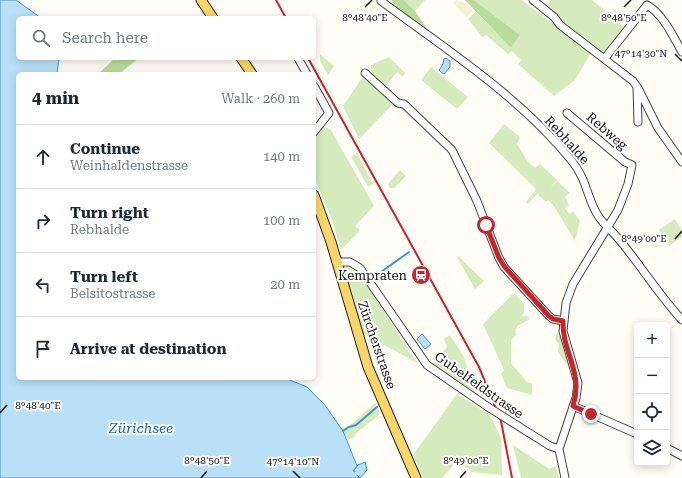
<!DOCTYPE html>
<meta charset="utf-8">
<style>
:root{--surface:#fff;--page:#f2f2f3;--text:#1f2937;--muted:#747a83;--line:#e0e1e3}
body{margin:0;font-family:"Roboto Serif",serif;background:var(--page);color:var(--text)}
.controls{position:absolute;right:12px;bottom:12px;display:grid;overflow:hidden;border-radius:6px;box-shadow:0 2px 10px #0003}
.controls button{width:36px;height:36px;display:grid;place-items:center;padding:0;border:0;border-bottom:1px solid var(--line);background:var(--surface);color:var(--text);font:20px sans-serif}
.stop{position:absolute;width:12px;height:12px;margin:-9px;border:3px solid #c4262e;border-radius:50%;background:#fff}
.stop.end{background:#c4262e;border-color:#fff;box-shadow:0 1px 4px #0008}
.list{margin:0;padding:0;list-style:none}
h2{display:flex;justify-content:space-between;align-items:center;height:52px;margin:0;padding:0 16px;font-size:17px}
h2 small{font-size:13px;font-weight:400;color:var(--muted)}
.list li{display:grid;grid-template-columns:26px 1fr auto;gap:12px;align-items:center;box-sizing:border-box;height:64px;padding:0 16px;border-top:1px solid var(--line)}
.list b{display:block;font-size:15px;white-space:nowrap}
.list p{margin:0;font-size:13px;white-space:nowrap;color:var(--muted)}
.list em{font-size:13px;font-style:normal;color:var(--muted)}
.icon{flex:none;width:22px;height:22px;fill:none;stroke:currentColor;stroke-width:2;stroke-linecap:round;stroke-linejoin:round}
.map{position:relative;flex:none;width:682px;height:478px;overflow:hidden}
.search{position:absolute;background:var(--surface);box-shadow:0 2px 10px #0003;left:16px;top:16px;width:300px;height:44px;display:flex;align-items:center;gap:10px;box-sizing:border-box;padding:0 14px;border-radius:6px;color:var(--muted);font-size:15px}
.panel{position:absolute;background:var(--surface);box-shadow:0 2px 10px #0003;left:16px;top:72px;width:300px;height:308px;border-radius:6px}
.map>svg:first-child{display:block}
.farmland{fill:#f6f3d4}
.green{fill:#d5ebbd}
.forest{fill:#b9dc9c}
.water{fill:#b9e0f7;stroke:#3f96cf}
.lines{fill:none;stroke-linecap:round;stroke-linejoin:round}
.stream{stroke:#3f96cf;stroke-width:2}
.minor-casing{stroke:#444;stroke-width:9}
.major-casing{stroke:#222;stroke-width:11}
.minor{stroke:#fff;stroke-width:7}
.major{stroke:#f9d66b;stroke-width:9}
.rail{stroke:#c4262e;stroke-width:2}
.minor-bridge-casing{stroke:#444;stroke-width:9;stroke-linecap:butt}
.minor-bridge{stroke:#fff;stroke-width:7}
.route{stroke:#c4262e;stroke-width:5}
.ticks{fill:none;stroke:#111;stroke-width:1.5}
.labels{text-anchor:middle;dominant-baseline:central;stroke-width:4;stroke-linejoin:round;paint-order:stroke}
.street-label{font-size:13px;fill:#111;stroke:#fff}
.poi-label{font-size:13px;fill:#111;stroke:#fff;text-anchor:end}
.water-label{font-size:14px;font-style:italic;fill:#1768a6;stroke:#fff}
.ticks-label{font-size:10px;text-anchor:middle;fill:#111;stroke:#fff;stroke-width:4;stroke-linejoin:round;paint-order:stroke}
</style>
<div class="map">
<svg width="682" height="478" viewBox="0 0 682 478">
<rect width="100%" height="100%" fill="#fffdf5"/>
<path class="farmland" d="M456,0L466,3L473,10L467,17L453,3Z"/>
<path class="green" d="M404,0H425L415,11Z
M474,0H522L591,53L575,80L554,96L518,64L521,60L512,51L508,54L486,35L482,37L468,19L476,12L511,48L520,35Z
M549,0H592L624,27L603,54L547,9L550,1Z
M320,54L334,66L328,75L320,61Z
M389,57L405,73L403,77L397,72L385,87L372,76L371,65Z
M431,67L468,97L457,109L421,80Z
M364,75L395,102L359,139L343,106Z
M504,124L520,137L517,144L528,162L535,168L540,164L557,180L550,188L557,181L570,193L565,197L569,205L565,208L569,214L573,211L580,221L575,241L554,206L548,200L546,202L537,194L528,204L526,202L536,189L489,143Z
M324,126L331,130L374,206L355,226L360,230L341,250L331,217L314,177V138Z
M357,153L373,184L368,187L351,156Z
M400,170L406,176L394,188H390L388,184Z
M675,219L682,231V237L669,246L659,230Z
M458,256L484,281L475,289L458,259Z
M345,267H350L359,273L417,363L363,333Z
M514,293L524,303V313L522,315L524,317L526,315L530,319L517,326L515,333L517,334L511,340V363L527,382L532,383V395L507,388L501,374L504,370L483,324Z
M559,332L569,368L558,352L559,344L555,340L557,333Z
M450,335L464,357L476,395L432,364L447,347L444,339Z
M457,394L490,415L501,438L502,475L472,472L457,461L442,478H423L413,455Z
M375,403L380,414L355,434L354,437L348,440L342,429L353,423Z
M513,445L549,469L556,466L559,478H521Z"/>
<path class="forest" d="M391,0H404L415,11L432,36L399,10Z
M465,0H474L520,35L511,48Z
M112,58H139L119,74H98L113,60Z"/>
<path class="water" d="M0,0H16L41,18H18V58L59,59L57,74H18V378H285L307,387L324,404L343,431L357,466L353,471L355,472L354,470L358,465L365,462L367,470L360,478L357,475L359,478H0Z
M446,58L450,61V67L444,74L442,73L439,70L443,64L444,59Z
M422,334L431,344L425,349L417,339Z"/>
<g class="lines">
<path class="stream" d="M374,277L409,252
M343,431L349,427L356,425L377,407"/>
<g class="minor-casing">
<path id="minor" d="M533,0L554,17L560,25L633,81L638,88L658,128L682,162
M381,1C447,50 519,96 571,160C587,179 586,195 597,214C602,223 610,229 617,237C640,264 658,294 682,320
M298,58L307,74
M605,58L647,5C663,14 673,36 682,52
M365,73L398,103L404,104L452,150L477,201L499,258L504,267L549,316L553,319L563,321
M314,86L329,113L314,132
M637,88L638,122
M336,262H350L360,268L427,365L488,407
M573,406L637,434
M507,419L550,446L559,449
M667,448L682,456
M565,478L559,449L576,398L578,383L563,331L566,303L573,284L618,210L628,184L632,165L625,162L567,113"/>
</g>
<g class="major-casing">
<path id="major" d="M201,0L213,18
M241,58L252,74
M314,195L331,242L368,367L416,478"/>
</g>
<use href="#minor" class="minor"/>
<use href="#major" class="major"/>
<path class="rail" d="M276,0L286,18
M308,58L479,367L501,421L512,478"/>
<g class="minor-bridge-casing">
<path id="minor-bridge" d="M488,407L507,419"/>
</g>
<use href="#minor-bridge" class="minor-bridge"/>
</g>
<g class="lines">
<path class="route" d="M486,225L499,258L504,266L549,316L553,319L563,321C562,353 584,372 573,406L591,414"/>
</g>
<path class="ticks" d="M365,7L372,0M624,7L631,0M675,54L682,61M675,239L682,231M0,413L7,405M293,471L300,478M201,478L207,471M460,478L466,471"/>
<defs>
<g id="station-disc" transform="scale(1)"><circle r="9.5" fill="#c4262e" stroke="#fff"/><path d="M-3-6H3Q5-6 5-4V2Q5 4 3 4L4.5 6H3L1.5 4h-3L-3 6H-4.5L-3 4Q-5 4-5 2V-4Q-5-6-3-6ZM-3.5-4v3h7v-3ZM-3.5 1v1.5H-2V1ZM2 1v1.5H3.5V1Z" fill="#fff"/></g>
</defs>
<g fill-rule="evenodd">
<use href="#station-disc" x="421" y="275"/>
</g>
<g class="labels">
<g class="street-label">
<text transform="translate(607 131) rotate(41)">Rebweg</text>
<text transform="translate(567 140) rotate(48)">Rebhalde</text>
<text transform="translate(377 345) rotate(71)">Zürcherstrasse</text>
<text transform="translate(479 385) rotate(35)">Gubelfeldstrasse</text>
</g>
<g class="poi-label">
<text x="407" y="275">Kempraten</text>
</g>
<g class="water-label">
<text x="141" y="428">Zürichsee</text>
</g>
</g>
<g class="ticks-label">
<text x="365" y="21">8°48'40"E</text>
<text x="624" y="21">8°48'50"E</text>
<text x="641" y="57">47°14'30"N</text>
<text x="644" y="242">8°49'00"E</text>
<text x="38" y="409">8°48'40"E</text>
<text x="207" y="464">8°48'50"E</text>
<text x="466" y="464">8°49'00"E</text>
<text x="293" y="465">47°14'10"N</text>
</g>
</svg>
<div class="controls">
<button>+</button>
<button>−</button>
<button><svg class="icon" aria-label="locate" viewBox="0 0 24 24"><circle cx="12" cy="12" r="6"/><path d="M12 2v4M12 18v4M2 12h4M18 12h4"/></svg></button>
<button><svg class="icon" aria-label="layers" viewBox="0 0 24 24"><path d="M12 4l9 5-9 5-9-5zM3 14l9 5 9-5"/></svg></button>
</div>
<div class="stop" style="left:486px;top:225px"></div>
<div class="stop end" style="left:591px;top:414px"></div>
<div class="search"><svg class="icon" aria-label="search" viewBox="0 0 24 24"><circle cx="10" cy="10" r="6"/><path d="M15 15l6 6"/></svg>Search here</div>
<section class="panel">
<h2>4 min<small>Walk · 260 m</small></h2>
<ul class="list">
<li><svg class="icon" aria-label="ahead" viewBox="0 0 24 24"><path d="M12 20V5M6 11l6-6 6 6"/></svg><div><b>Continue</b><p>Weinhaldenstrasse</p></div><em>140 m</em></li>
<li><svg class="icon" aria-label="right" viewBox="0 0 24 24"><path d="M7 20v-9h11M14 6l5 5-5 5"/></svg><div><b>Turn right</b><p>Rebhalde</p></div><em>100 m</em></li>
<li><svg class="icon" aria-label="left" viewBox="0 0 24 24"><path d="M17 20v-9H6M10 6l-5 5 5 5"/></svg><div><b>Turn left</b><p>Belsitostrasse</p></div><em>20 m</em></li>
<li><svg class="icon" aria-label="arrive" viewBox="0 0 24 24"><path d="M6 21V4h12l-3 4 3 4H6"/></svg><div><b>Arrive at destination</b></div></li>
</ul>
</section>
</div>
